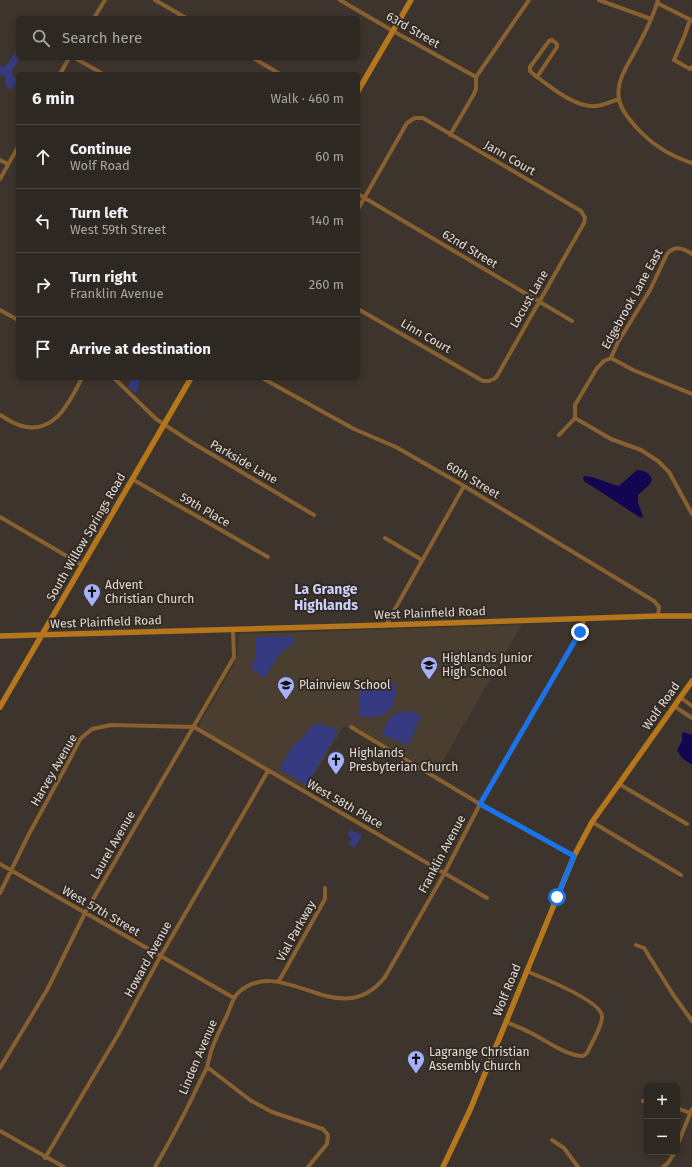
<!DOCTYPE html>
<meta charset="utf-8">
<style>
:root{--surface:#2e2822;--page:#3a342f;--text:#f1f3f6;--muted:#a7a6a5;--line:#494440}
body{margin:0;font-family:"Fira Sans",sans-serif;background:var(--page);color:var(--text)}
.controls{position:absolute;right:12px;bottom:12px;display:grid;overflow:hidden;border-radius:6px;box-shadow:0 2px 6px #0003}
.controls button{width:36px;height:36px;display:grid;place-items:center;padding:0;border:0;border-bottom:1px solid var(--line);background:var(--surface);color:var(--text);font:20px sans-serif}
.stop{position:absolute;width:12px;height:12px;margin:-9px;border:3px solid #1a73e8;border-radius:50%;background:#fff}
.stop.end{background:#1a73e8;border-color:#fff;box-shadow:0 1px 4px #0008}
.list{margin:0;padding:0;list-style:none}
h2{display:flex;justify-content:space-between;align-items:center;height:52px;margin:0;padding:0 16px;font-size:17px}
h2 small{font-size:13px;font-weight:400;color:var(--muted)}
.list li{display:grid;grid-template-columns:26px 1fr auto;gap:12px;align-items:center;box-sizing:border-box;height:64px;padding:0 16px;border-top:1px solid var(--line)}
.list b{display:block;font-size:15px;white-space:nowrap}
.list p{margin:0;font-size:13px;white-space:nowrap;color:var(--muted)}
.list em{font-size:13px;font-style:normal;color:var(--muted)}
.icon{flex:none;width:22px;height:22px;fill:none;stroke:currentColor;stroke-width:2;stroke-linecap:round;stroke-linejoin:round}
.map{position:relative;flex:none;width:692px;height:1167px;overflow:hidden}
.search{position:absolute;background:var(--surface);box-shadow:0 2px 6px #0003;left:16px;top:16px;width:344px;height:44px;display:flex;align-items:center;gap:10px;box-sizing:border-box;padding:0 14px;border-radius:6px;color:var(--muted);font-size:15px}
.panel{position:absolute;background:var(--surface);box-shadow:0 2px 6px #0003;left:16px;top:72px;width:344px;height:308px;border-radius:6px}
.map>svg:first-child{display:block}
.built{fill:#4a3e30}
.green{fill:#353a81}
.water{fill:#120652}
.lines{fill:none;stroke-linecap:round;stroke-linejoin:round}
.street{stroke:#896130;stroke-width:4}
.secondary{stroke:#b5761c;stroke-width:5.5}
.route{stroke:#1a73e8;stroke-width:5}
.labels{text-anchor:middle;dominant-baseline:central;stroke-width:4;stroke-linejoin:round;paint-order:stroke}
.street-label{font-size:12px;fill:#e1dcd7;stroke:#332b23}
.poi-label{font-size:12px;fill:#e1dcd7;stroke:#332b23;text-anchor:start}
.quarter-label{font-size:14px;font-weight:bold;fill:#cad2fd;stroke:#332b23}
</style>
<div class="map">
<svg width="692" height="1167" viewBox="0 0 692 1167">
<rect width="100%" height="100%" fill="#3d352d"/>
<path class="built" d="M522,625L435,774L357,728L343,727L305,790L199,728L201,721L231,670L238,653V637L240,634Z"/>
<path class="green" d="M17,50L18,58H20L11,72L17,80L12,90L5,86L6,78L0,74V65L5,67Z
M132,378H141L136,393L128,387Z
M293,636V646C281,646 270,669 265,678L253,670L250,666L256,658V637Z
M395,683C397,711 387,720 360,716L359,688L362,684Z
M405,711L413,712L421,716L409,743L405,744L382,735C386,721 391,713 405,711Z
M318,724H322L326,728L330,726L338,731L307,785L279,769L295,743L300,740L313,725Z
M350,829L362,836L355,848L348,844L352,838L347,835Z"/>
<path class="water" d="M637,470C643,470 651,473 652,480L649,485L638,495V503L643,516L641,518L584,481L583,478L584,476L592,477L618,486L620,485Z
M683,732L692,735V765L682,758L677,750L682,741V734Z"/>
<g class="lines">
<path class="street" d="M155,0L186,18
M340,0L393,31L476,77
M599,0L651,19
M658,0C654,14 647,29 640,42C632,59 615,79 619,99C621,110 629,119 636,127C652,145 670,156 692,163
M657,3L691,20
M94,18L105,0
M690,20L684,37L674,60L690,69L692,67
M552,40L557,44V47L537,77L530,71V67L549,41Z
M75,58L103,74
M253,58L280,74
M60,74L69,58
M537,77C552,88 576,108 595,106C603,106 612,101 619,99
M450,135L474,94L476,89V77L529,0
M0,160L8,164
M0,179L18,147
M358,194L572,321
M358,209L407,123L415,118H423L581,211L585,218L584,223L497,376L494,379L489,381H483L358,309
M0,310L18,320
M611,358L633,370L692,394
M114,378L156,419L191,442L314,515
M262,378L354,429L396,447L464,486L654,601L659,607L658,616
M0,415C7,419 14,424 22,426C55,435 70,401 82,378
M575,418V405L597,368L604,361L611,358L618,342L650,290L667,254C675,245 683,248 692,254
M575,418L611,439L641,450L658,461L669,472L692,514
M559,435L575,418
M132,479L268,557
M0,517L82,565
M385,538L422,560
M386,625L464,486
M680,697L692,706
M674,706L692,718
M351,727L480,804L574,856
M619,784L687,824
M592,822L681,875
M0,864L234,998
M0,893L29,834L70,759L80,739L92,729L111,725L194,727L487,898
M636,945L644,948L672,993L692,1021
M279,981L325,899V888
M506,1022C513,1025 522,1028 529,1032C544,1039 566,1056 583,1056L587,1053C591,1044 603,1025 602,1016C601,1001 541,977 526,971
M207,1067L250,1100L272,1112L323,1129L328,1135L327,1144L308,1167
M0,1068L47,990L85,913L234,657L233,630
M643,1101H647
M677,1108L690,1113
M0,1131L64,1167
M552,1140L564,1148L578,1167
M677,1146L692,1109
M45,1158L119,1033L160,957L268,771
M155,1167C169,1143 182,1119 194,1094C198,1085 203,1076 207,1067C209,1060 210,1053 213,1046C217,1035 223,1024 228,1013C231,1006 233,997 239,992C284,953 339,1035 385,977L444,874L480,804L580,632L585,618
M663,1167L668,1163L675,1152"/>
<path class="secondary" d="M358,91L411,0
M0,636L386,625L658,616H692
M0,707L191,378
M443,1167L470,1110L574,856L592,822L692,681"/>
</g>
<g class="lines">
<path class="route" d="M557,897L574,856L480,804L580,632"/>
</g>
<defs>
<g id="church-pin" transform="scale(0.9)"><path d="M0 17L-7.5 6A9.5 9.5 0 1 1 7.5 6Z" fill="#a5b1fc" stroke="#332b23"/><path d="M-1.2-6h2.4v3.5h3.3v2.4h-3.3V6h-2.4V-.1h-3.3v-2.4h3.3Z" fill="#111"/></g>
<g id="school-pin" transform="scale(0.9)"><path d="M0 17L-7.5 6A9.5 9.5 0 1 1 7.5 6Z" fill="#a5b1fc" stroke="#332b23"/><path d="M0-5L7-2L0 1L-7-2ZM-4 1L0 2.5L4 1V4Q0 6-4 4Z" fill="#111"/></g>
</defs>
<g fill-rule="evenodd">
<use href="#church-pin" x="92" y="592"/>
<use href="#school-pin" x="429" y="665"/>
<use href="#school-pin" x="286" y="685"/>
<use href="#church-pin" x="336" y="760"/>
<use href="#church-pin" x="416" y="1059"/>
</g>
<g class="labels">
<g class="street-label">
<text transform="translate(413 30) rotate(30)">63rd Street</text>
<text transform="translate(510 158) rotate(30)">Jann Court</text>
<text transform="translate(470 249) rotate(31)">62nd Street</text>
<text transform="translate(529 299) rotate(-60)">Locust Lane</text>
<text transform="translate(632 299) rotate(-61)">Edgebrook Lane East</text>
<text transform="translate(426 336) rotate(30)">Linn Court</text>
<text transform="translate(244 462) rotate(30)">Parkside Lane</text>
<text transform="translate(473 480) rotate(31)">60th Street</text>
<text transform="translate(205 510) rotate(30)">59th Place</text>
<text transform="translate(86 537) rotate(-60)">South Willow Springs Road</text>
<text transform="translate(430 613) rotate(-2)">West Plainfield Road</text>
<text transform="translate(106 622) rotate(-2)">West Plainfield Road</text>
<text transform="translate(661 706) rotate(-55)">Wolf Road</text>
<text transform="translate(54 770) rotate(-60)">Harvey Avenue</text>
<text transform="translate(345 804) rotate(30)">West 58th Place</text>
<text transform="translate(113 845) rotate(-60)">Laurel Avenue</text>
<text transform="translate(442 854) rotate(-62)">Franklin Avenue</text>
<text transform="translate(101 911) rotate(30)">West 57th Street</text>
<text transform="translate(296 931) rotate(-61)">Vial Parkway</text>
<text transform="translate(148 959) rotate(-61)">Howard Avenue</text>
<text transform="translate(507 990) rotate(-68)">Wolf Road</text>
<text transform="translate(198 1057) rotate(-67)">Linden Avenue</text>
</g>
<g class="poi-label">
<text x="105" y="585">Advent<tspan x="105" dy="14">Christian Church</tspan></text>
<text x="442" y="658">Highlands Junior<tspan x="442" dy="14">High School</tspan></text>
<text x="299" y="685">Plainview School</text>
<text x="349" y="753">Highlands<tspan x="349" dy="14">Presbyterian Church</tspan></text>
<text x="429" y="1052">Lagrange Christian<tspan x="429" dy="14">Assembly Church</tspan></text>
</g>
<g class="quarter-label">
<text x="326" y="589">La Grange<tspan x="326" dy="16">Highlands</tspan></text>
</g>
</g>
</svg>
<div class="controls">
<button>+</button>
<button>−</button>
</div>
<div class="stop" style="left:557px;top:897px"></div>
<div class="stop end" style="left:580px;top:632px"></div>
<div class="search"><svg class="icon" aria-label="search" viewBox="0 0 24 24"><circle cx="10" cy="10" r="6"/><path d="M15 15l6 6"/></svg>Search here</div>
<section class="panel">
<h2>6 min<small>Walk · 460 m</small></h2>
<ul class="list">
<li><svg class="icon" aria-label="ahead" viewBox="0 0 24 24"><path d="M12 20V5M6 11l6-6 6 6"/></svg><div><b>Continue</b><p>Wolf Road</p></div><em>60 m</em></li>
<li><svg class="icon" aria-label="left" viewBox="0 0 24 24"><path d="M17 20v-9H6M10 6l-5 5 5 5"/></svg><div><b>Turn left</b><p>West 59th Street</p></div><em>140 m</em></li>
<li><svg class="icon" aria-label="right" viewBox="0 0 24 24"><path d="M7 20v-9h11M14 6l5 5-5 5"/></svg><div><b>Turn right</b><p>Franklin Avenue</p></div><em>260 m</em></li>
<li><svg class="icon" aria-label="arrive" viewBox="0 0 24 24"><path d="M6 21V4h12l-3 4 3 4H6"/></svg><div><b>Arrive at destination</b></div></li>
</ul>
</section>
</div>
